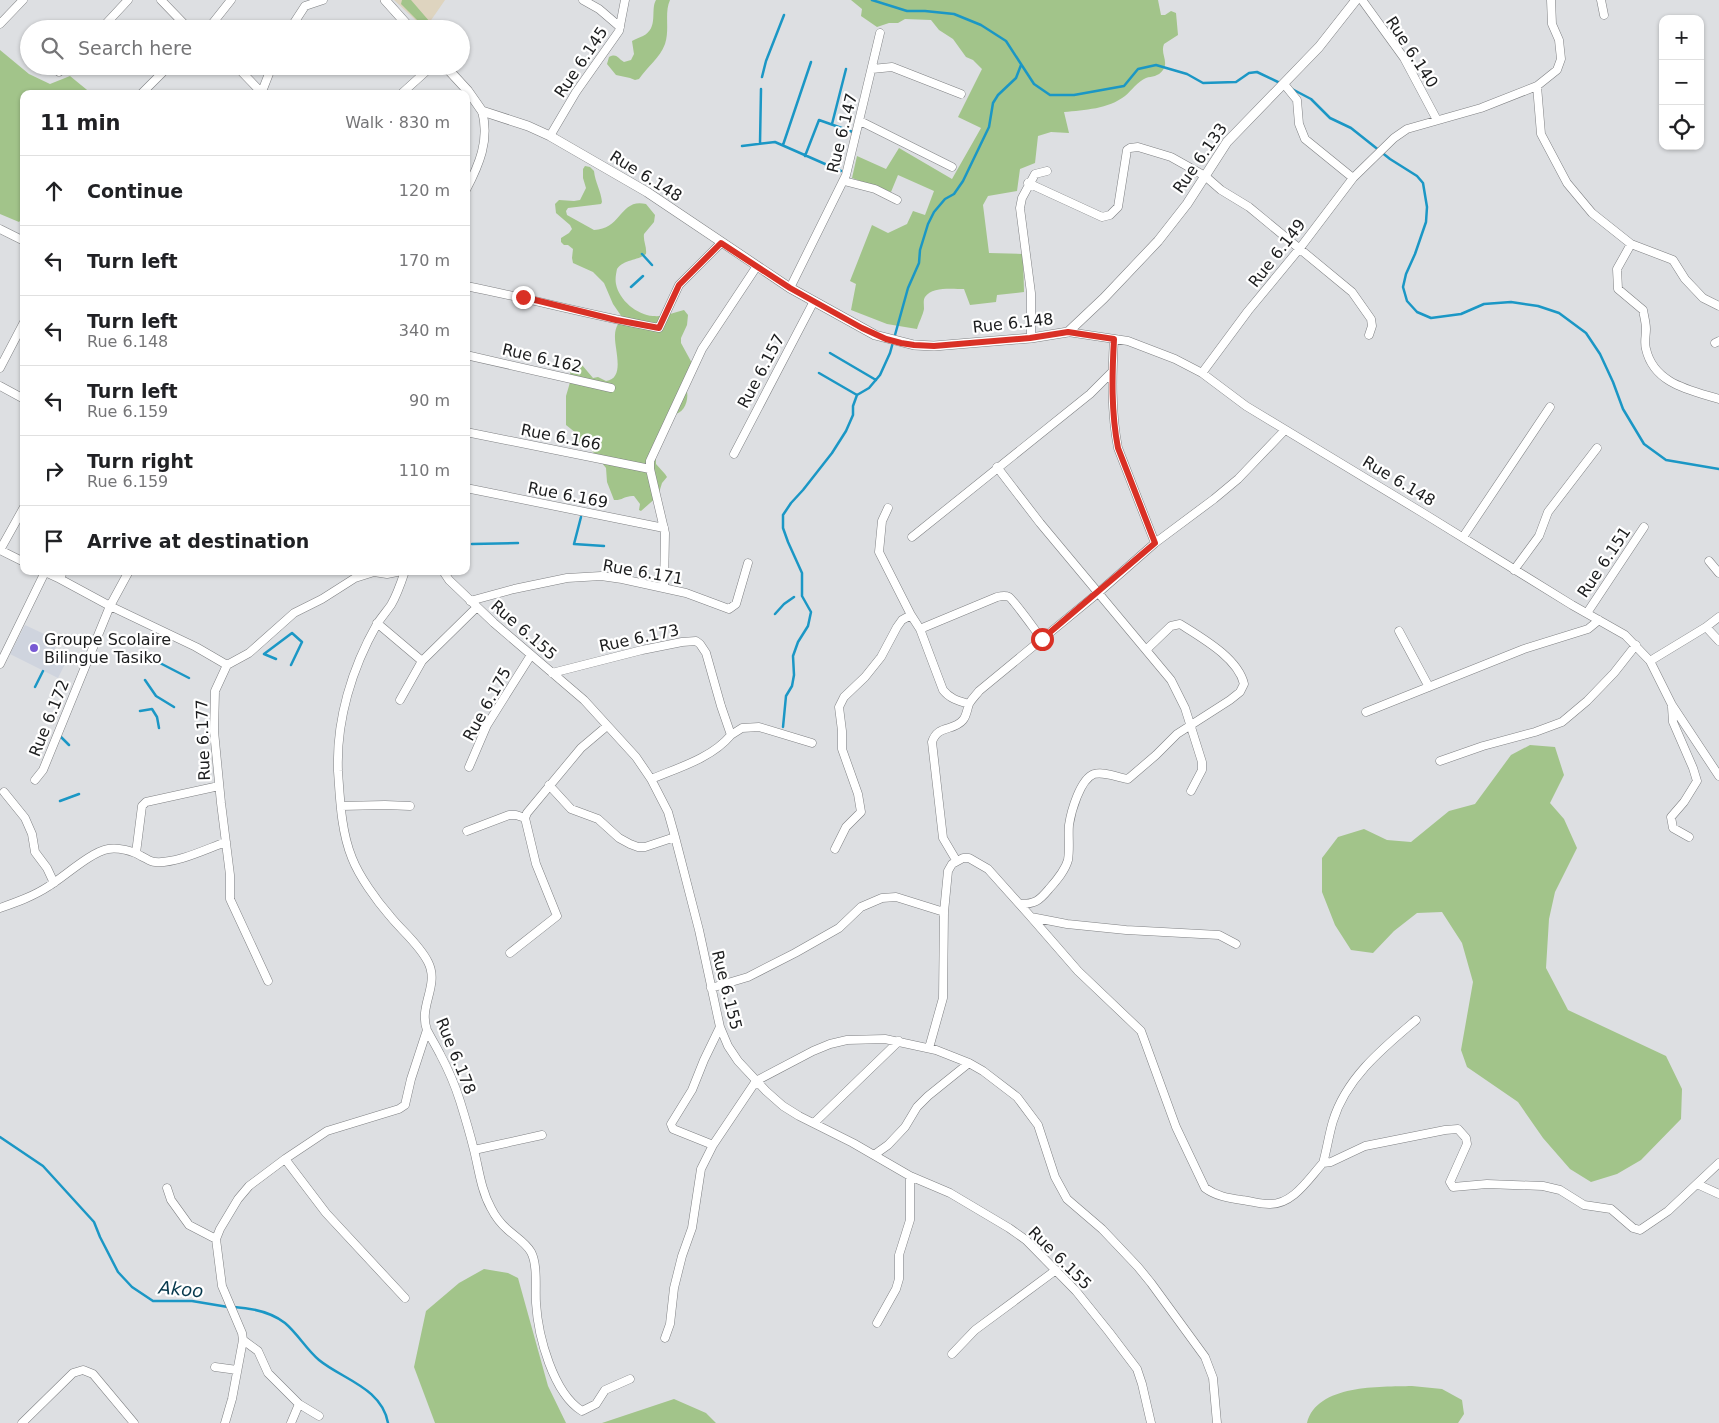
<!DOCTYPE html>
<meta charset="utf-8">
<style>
:root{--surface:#fff;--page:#f6f6f6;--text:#202124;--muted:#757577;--line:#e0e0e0}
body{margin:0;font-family:"DejaVu Sans",sans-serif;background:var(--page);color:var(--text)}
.controls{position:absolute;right:15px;top:15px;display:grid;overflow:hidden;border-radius:10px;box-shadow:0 1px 4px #0004}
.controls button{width:45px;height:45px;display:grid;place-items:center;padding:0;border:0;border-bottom:1px solid var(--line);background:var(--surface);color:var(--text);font:25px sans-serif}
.stop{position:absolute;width:15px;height:15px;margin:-11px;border:4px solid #d93025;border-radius:50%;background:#fff}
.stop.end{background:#d93025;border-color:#fff;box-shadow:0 1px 5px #0008}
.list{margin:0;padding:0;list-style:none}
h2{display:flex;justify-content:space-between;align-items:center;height:65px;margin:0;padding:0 20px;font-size:21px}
h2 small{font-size:16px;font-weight:400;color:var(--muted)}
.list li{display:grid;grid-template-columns:32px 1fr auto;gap:15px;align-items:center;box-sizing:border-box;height:70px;padding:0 20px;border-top:1px solid var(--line)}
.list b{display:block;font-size:19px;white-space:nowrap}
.list p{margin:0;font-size:16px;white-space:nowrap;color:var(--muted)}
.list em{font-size:16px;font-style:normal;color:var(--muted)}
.icon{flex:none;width:28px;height:28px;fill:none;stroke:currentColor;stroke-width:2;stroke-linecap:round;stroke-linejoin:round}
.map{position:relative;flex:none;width:1719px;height:1423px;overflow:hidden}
.search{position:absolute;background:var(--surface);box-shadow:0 1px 4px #0004;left:20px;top:20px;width:450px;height:55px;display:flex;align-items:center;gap:12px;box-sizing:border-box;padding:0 18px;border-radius:28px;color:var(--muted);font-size:19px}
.panel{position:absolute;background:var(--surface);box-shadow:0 1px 4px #0004;left:20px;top:90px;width:450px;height:485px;border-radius:10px}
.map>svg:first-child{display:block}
.built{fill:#cfd4de}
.medical{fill:#ded4bf}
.green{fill:#a2c48a}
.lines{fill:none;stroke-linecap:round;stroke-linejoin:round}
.stream{stroke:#1b97c5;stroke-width:2.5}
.minor-casing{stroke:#7f8083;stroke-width:9}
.tertiary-casing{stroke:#7f8083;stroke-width:10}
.minor{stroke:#fff;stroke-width:8}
.tertiary{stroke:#fff;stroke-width:9}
.route{stroke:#d93025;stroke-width:6}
.poi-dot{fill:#7859d3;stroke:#fff;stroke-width:2}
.labels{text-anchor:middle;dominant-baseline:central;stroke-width:4.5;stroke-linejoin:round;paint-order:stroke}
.street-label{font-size:16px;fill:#1c1d1e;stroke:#fff}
.poi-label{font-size:16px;fill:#1c1d1e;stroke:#fff;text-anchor:start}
.water-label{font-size:18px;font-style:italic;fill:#06384c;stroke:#fff}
</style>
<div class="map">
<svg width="1719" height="1423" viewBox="0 0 1719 1423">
<rect width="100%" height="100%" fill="#dddfe2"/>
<path class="built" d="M25,625L57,640L54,652L66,662L58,678L10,654Z"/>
<path class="medical" d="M394,0H445L425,29Z"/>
<path class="green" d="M402,0H411L430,22L424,27L401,4Z
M656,0H670C664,13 670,29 665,44C660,58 647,67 639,79L635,80L630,78L616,75L607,64L609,57C617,53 617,58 624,62L631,60L634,54L632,41C635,39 639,38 643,36C659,28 650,10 656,0Z
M851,0H1158L1161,15H1165L1171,11L1176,13L1178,35L1164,44C1160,54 1169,61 1163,70C1158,77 1152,76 1146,78C1138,81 1131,91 1125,96C1108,109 1085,110 1064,112L1069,133L1051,132L1038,136L1035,163L1020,169L1017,191L988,196L983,205L989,253L1023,254L1024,292L997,295L996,302L970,305L964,289C954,289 932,286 925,297C923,300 924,305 924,309C923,315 919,322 917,329L887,324L851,310L856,284L850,281L872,225L888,233L907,224L913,211L925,215L934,191L898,175L891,192L852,178L857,156L886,169L899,148L952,179L981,128L958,117L982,69L973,60L966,57L953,39L939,30L931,20L905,19L898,23H889L877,27L861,16L862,9Z
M0,50L29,74L50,84L70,76L92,94H24V216L19,222L0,214Z
M585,166L590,167L594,171C595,182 601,191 602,202L601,204L568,208L566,211L567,215L594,230C622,229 620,198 646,204L655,215L654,222L644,234C643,241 647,247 646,254C637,261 624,259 617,269C616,274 615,279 616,284C619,300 637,315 653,316C664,317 673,313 684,310L688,315L687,325L681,338V343L693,365L686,387C690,399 685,414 672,415L656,457V464L665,474L667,477L662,483L658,496L641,511L639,510L640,504L634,496C626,495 621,501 614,500L607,482L606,468L589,447L579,444L576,433L566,425V396L571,379L569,366L582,365L593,378L598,377L606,381C626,378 614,349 615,335C615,331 616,328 618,324L623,323L624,320L613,304L604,283L593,272L573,263L572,258L573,249L568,245H564L561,242V238L569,233L572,229L570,225L556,213L555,204L559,200L574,201L580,200L586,188L583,178V169Z
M1530,745L1555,747L1564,775L1550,803L1564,819L1577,848L1555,892L1549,919L1546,968L1568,1010L1666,1056L1682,1089L1681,1119L1641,1160L1617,1174L1591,1182L1570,1169L1543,1138L1518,1102L1467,1067L1461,1050L1473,982L1462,943L1442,912L1417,913L1394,931L1373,953L1351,950L1335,925L1322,892V858L1338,837L1364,829L1387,840L1411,842L1449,811L1475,804L1511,755Z
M484,1269L508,1273L518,1278L548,1386L566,1423H435L414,1367L426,1311L459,1283Z
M1412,1386L1442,1389L1462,1400L1464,1414L1458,1423H1307C1317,1384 1380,1387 1412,1386Z
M674,1399L706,1413L716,1423H602Z"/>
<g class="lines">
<path class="stream" d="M872,0L907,11H925L954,14L981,25L1006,41L1034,84L1050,95H1074L1124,86L1138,69L1156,65L1187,74L1203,83L1236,82L1249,73L1257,72L1280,83
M762,77L766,61L784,15
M1292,89L1311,99L1330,118L1351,128L1390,159L1417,176L1423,183L1427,207L1426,222L1415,254L1406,274L1403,287L1407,301L1417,312L1431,318L1461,314L1484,304L1511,302L1538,306L1559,313L1586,333L1600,354L1613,382L1623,409L1644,444L1666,460L1719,469
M832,124L846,69
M760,143L761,89
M783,145L811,62
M742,146L775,142L841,171
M805,156L819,120L853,132
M642,254L652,265
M631,287L643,276
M830,353L876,380
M819,373L857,395
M581,517L574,544L604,546
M472,544L518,543
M775,614L784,604L794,597
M276,659L264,654L292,633L302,642L291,665
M156,661L189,678
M145,680L156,696L174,707
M35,687L43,671
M140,711L152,709L157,717L159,728
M783,727L786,696L792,686L794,675L793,656L798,642L808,626L811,612L802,596V573L788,542L783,528V515L791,503L803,490L832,453L846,431L853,415V406L857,395L869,388L880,375L890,353L908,288L919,263L920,250L928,224L934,212L945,199L954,194L963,181L989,127L993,103L998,95L1016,78L1021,65
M60,736L69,745
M60,801L79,794
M0,1137L43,1166L94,1222L100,1237L118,1272L132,1287L153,1301H192L228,1307
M234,1307C250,1308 271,1312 285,1323C298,1334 306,1349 319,1360C342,1379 382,1388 388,1423"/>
<g class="minor-casing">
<path id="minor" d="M161,0L189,29
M583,0L599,9L620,27
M1362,0L1404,58L1437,120
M1601,0L1604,15
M0,24L23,0
M101,29L128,0
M208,29L231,0
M290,29L305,6L323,0
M236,66L263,94
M872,69L892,67L961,94
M59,72L65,66
M1284,84L1297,100L1299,124L1305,139L1353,178
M1537,86L1541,134L1567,183L1592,213L1631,244L1673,260L1685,279L1703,298L1719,306
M141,94L169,66
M261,94L272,66
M401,94L432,66
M860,121L952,167
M550,136L576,92L619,31L625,0
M844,181L875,189L897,200
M1028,183L1102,217L1110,215L1118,207L1127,150L1130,148L1138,147L1171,157L1205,176L1221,190L1249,207L1352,292L1371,319L1372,326L1369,335
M466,190C479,165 490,140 482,111
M0,229L24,241
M1631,244L1617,269L1618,289L1643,310C1644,316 1646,323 1646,329C1646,335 1644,343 1646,349C1654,384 1690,390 1719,399
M466,286C531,299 594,316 659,328L679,285L721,243
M790,288L846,175L880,33
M1068,332L1128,341L1175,359L1202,373L1246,406L1423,513L1572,605L1625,635L1650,661L1672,705L1719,776
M1031,338V293L1020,208L1022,198L1035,174L1047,171
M1114,339C1112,375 1111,412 1118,448L1155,543
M1715,343L1719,341
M466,355L611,388
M0,368L24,322
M1202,373L1248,311L1300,248L1353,178L1394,138L1407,129L1481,108L1537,86L1557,70L1561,59L1559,40L1552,24L1551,0
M0,386L24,399
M466,432L650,469
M734,454L814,301
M997,467L1040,523L1171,680L1185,708L1202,762V770L1191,791
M466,488L664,528
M888,508L882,521L879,552L911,615L920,629L943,690C950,699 959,701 969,704
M912,537L1090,394L1112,372
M1463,537L1550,407
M0,550L24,507
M0,550L24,562
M1709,561L1719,573
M1514,570L1539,536L1548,512L1597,448
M129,571L110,606L196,647L227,665
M405,571C401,583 397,595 391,605C386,612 381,618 377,624C352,668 336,720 338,771C340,799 341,831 352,858C359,876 376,900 390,916C402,931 419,944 428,962C440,985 418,1006 427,1030C431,1038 436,1046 440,1054C448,1069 455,1085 460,1101C465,1117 470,1134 474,1150C479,1170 481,1190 491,1208C495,1216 501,1224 508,1230C516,1237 526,1243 531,1252C538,1265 535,1289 536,1303C538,1336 553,1393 582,1411L596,1404L605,1390L630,1379
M443,571L449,580L494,623L584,700L636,757L651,779L668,812L675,837L699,930L720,1027L728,1046L738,1061L766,1091L783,1106L799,1116L853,1143L910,1176L950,1193L1009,1228L1026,1240L1076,1291L1109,1332L1137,1369L1142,1384L1151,1423
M664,588L665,533L650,469V461L702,349L757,266
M470,601L514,589L567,578L601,576L622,579L686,593L729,609L736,604L748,563
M1587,613L1644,527
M377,623L422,661
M1706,627L1719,641
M920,629L997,597C1001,596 1005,595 1009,597C1013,599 1037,633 1042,639
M1399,631L1429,687
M1650,661L1706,627L1719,617
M0,664L45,572L60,579L63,571
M552,673L642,650L682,642L696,641L700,644L706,653L721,706L731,735L742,728L759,727L812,743
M400,700L422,661L477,607
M1672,707L1673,722L1693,768L1697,781L1684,802L1671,817L1673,828L1689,837
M1366,712L1524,649L1588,629L1599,620
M1440,761L1483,746L1535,732L1562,722L1587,701L1614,673L1636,645
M469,767L487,725L531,655
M651,779C678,768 712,758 731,735
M35,780L43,770L110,606L60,579
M549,785L571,809L598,819L619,838L630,844L638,847H645L675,837
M4,792L25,818L32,834L35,852L47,868L54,883
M341,806L385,805L410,806
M467,831L509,815H516L525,818
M835,849L846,827L861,812L858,794L842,749V731L839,707L844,697L865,677L881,657L897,627L902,620L911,615
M136,853L142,806L146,802L219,786
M956,860L943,838L932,742C938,724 953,732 963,720C967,715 967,709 969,704C971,700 976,695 979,691L1098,593L1155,543L1214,499L1238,479L1285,430
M1020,904C1035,904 1039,901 1049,889C1056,881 1065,871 1068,860C1070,848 1068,836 1069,825C1071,812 1080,779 1094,774C1105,771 1118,778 1128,779L1156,755L1177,734L1230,700L1240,692L1244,684C1238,658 1202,638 1180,624L1171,626L1147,649
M0,908C17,902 34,896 49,886C65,876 91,852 108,849C118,847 133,851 141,856C146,858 150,862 155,862C176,864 206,849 226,842
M1031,917L1078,971L1141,1031L1176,1127L1205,1188C1216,1196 1228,1198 1242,1200C1251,1201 1260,1204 1269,1204C1293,1205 1309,1178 1323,1163
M510,953L557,916L536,864L525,818L527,813L581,748L607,726
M268,981L230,899V875L221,803L214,731L215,691L227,665L249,653L294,613L322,599L355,578L374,572L387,574L402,571
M711,988L748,977L795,953L839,928L861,907L882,898L896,897L944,912
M1416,1020C1383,1048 1346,1078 1333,1121C1329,1134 1327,1149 1323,1163L1331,1162L1365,1146L1445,1130L1458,1129L1466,1138L1467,1144L1450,1182L1453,1187L1487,1184L1543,1186L1560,1190L1584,1205L1611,1209L1633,1228L1640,1230L1668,1211L1719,1163
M929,1048L943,998L944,912L948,871L952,864L963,858H969L988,869L1031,917L1067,924L1126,930L1219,935L1236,944
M814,1123L899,1041
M713,1145L673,1129L671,1124L692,1090L704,1060L720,1027
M474,1150L542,1135
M874,1155L888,1145L905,1127L917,1107L928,1096L969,1063
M285,1159L326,1213L405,1298
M1697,1184L1719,1194
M167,1188L171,1200L189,1225L216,1239
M877,1323L896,1289L899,1279V1255L910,1220V1176
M665,1338L670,1324L674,1288L682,1256L692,1228L701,1169L713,1145L756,1081L813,1051L830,1044L847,1040L885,1039L936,1050L969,1063L983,1071L1017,1097L1038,1125L1055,1177L1067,1199L1102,1229L1138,1267L1151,1283L1205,1357L1213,1378L1217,1423
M243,1340L258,1351L268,1373L299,1404L291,1423
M952,1354L975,1330L1056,1270
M215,1367L237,1370
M299,1404L319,1416
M22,1423L73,1373L83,1370L93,1374L134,1423
M225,1423L232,1399L243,1340L242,1333L222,1286L216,1239L220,1229L238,1199L249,1186L285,1159L327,1131L399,1109L405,1105L411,1079L427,1030"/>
</g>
<g class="tertiary-casing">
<path id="tertiary" d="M385,0L411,29
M445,66L468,91L482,111L528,126L550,136L647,192L790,288L875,335L914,345L934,346L1031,338L1068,332L1104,298L1158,241L1187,204L1227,142L1319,47L1356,0"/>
</g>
<use href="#minor" class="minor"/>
<use href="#tertiary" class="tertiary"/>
</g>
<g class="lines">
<path class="route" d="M523,297L616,320L659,328L679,285L721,243L790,288L862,328L886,339L901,343L914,345L934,346L1030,338L1068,332L1114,339C1112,375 1111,412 1118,448L1155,543L1042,639"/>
</g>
<circle class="poi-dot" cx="34" cy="648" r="5"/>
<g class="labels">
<g class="street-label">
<text transform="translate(1412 52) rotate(57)">Rue 6.140</text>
<text transform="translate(581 62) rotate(-56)">Rue 6.145</text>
<text transform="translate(842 133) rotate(-76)">Rue 6.147</text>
<text transform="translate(1200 158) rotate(-55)">Rue 6.133</text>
<text transform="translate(646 176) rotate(32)">Rue 6.148</text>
<text transform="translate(1277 253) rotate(-52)">Rue 6.149</text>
<text transform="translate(1013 323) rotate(-6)">Rue 6.148</text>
<text transform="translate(542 358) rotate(13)">Rue 6.162</text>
<text transform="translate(761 371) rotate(-62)">Rue 6.157</text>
<text transform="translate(561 437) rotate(11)">Rue 6.166</text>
<text transform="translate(1399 481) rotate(31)">Rue 6.148</text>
<text transform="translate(568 495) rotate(11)">Rue 6.169</text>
<text transform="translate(1604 562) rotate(-56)">Rue 6.151</text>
<text transform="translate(643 572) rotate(10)">Rue 6.171</text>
<text transform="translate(524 630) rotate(41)">Rue 6.155</text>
<text transform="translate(639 638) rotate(-12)">Rue 6.173</text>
<text transform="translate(487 704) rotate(-61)">Rue 6.175</text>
<text transform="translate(49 718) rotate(-68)">Rue 6.172</text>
<text transform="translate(203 740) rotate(-92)">Rue 6.177</text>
<text transform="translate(727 990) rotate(76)">Rue 6.155</text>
<text transform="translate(456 1056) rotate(68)">Rue 6.178</text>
<text transform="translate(1060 1258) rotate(45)">Rue 6.155</text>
</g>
<g class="poi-label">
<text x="44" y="639">Groupe Scolaire<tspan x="44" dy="18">Bilingue Tasiko</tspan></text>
</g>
<g class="water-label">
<text transform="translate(181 1289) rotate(5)">Akoo</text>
</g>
</g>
</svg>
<div class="controls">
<button>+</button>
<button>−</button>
<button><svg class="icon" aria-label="locate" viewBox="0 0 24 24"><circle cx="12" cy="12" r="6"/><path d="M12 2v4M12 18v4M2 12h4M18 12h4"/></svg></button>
</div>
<div class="stop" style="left:1042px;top:639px"></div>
<div class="stop end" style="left:523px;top:297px"></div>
<div class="search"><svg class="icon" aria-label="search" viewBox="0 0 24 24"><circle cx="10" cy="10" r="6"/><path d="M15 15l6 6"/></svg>Search here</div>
<section class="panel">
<h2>11 min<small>Walk · 830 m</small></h2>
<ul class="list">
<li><svg class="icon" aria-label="ahead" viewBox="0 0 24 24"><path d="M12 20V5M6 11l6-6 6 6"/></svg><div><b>Continue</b></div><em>120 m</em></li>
<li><svg class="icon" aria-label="left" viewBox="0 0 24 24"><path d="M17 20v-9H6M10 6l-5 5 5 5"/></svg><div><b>Turn left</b></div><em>170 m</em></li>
<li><svg class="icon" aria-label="left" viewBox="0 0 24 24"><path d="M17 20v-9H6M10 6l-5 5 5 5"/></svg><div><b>Turn left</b><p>Rue 6.148</p></div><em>340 m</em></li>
<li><svg class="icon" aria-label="left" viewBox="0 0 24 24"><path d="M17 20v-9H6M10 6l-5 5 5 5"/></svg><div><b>Turn left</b><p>Rue 6.159</p></div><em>90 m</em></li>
<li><svg class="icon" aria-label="right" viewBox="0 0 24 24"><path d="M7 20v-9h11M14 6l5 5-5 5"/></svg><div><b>Turn right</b><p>Rue 6.159</p></div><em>110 m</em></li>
<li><svg class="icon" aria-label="arrive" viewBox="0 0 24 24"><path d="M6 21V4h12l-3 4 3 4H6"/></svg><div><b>Arrive at destination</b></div></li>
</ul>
</section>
</div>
